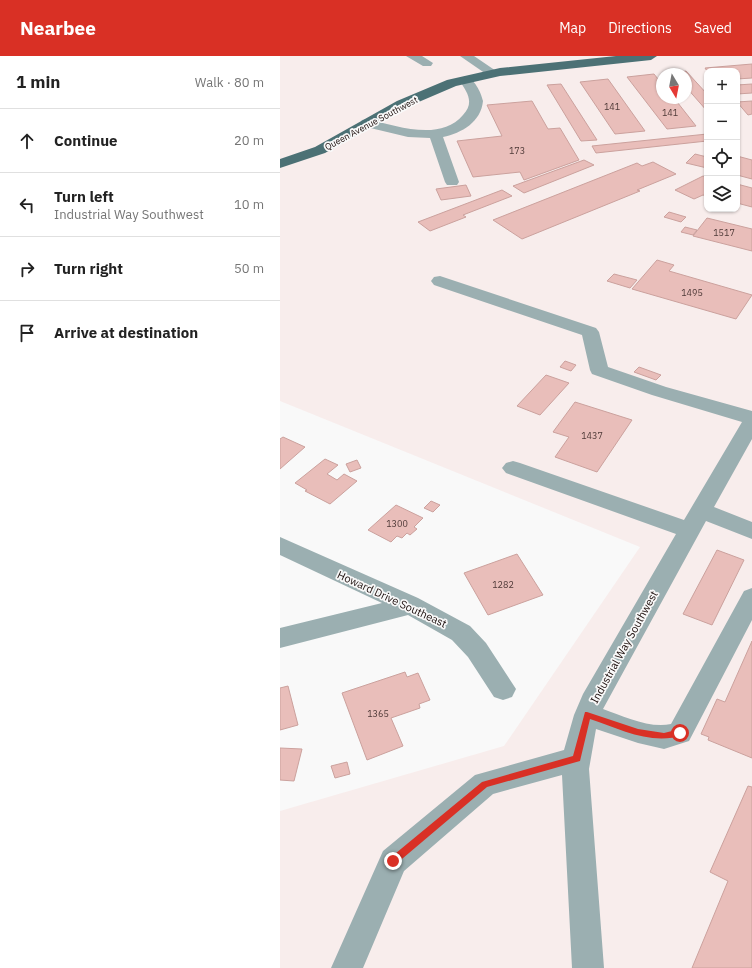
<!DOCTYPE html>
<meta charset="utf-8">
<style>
:root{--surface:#fff;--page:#f6f6f6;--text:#222;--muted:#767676;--line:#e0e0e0;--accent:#d93025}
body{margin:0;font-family:"IBM Plex Sans",sans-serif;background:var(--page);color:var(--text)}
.controls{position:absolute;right:12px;top:12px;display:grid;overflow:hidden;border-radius:8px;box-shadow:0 1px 3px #0004}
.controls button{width:36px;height:36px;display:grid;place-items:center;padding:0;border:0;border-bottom:1px solid var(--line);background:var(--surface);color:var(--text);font:20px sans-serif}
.compass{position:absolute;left:376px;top:12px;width:36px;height:36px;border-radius:50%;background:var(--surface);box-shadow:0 1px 3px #0004;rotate:170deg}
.stop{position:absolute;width:12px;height:12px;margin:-9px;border:3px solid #d93025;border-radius:50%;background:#fff}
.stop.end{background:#d93025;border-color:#fff;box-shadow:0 1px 4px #0008}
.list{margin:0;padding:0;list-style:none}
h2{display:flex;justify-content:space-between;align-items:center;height:52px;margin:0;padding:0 16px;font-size:17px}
h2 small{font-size:13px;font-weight:400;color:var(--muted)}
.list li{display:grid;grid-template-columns:26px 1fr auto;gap:12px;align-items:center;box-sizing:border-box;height:64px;padding:0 16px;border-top:1px solid var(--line)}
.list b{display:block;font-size:15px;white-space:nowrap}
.list p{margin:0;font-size:13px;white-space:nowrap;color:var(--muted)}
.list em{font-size:13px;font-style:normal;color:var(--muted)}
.icon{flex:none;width:22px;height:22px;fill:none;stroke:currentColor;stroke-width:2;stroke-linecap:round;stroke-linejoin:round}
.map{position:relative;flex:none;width:472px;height:912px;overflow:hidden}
header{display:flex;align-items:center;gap:24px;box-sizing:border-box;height:56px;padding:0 20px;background:var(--accent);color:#fff}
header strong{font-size:19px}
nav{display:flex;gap:22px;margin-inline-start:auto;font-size:14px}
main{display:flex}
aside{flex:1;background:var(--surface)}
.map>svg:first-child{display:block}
.built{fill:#f8edec;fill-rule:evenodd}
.building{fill:#e9beba;stroke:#cba19d}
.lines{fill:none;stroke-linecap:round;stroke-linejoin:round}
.minor{fill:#9bafb1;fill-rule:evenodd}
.major{fill:#4c7175;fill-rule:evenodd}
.route{fill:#d93025}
.labels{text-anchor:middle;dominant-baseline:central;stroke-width:3.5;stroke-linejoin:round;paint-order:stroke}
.number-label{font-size:9px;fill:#4f3a38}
.far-street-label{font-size:9px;fill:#1c0e0c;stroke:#f9f9f9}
.street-label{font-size:11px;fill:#1c0e0c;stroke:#f9f9f9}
</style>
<header>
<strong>Nearbee</strong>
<nav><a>Map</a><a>Directions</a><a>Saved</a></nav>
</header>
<main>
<aside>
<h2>1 min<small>Walk · 80 m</small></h2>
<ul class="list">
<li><svg class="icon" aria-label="ahead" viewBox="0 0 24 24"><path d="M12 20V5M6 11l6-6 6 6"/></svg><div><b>Continue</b></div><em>20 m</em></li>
<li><svg class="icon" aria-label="left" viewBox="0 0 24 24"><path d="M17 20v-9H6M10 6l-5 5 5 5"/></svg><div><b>Turn left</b><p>Industrial Way Southwest</p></div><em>10 m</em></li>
<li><svg class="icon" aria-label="right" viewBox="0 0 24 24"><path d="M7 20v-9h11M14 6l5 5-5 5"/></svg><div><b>Turn right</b></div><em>50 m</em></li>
<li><svg class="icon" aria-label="arrive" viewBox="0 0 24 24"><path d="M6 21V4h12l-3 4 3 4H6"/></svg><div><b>Arrive at destination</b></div></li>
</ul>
</aside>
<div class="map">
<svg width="472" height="912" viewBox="0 0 472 912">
<rect width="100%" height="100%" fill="#f9f9f9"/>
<path class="built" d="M0,0H472V912H0V755L224,690L360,491L0,345ZM427,15H457V153H427ZM382,18H406V42H382Z"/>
<path class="building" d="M472,8V22L457,23V15H427L425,12Z
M406,15L427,38V55L406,31V18L393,17Z
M374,18L382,28V42H394L416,70L387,73L347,21Z
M328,23L365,75L335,78L300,26Z
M281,28L317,84L301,85L267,29Z
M472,28V37L457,38V29Z
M252,45L268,73L280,72L299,104L244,124L240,116L193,121L177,85L222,80L207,49Z
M472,45V58L468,59L457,46Z
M427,78V85L316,97L312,90Z
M415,98L427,101V112L406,107Z
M457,100L472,104V123L457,119Z
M304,104L314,109L244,137L233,130Z
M373,106L396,118L357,134L360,135L242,183L213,164L357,107L362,110Z
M423,120L427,121V140L423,139L414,143L395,134Z
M457,128L472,132V151L457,147Z
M186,129L191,140L161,144L156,133Z
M222,134L232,140L183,159L186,161L150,175L138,166Z
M389,156L406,161L401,166L384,161Z
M427,162L472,173V195L413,180Z
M405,171L417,174L413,179L401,176Z
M377,204L394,209L389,215L472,239L456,263L352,233Z
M334,218L357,224L350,232L327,225Z
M285,305L296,309L291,315L280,311Z
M359,311L381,319L376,324L354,316Z
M266,319L289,327L260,359L237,350Z
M295,346L352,364L317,416L275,401L289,381L273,376Z
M3,381L25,391L0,413V383Z
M45,403L58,409L47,418L57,424L64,418L77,425L50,448L25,435L27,434L15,427Z
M77,404L81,412L70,416L66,408Z
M151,445L160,449L153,456L144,452Z
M116,449L143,462L134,471L137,473L130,479L127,477L122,482L117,480L111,486L88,474Z
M437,494L464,504L432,569L403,558Z
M237,498L263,539L208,559L184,517Z
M472,585V702L428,684L429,681L421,678L437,643L445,646Z
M125,616L127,621L138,617L150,644L139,648L140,652L111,662L123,690L87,704L62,637Z
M8,630L18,669L0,674V632Z
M0,692L22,693L14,725L0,724Z
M67,706L70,718L55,722L51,710Z
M468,730L472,731V912H412L448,825L430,816Z"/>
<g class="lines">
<path class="minor" d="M126,0H142L153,7L151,10H143Z
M180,0H194L219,17L213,21L209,20Z
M185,20C194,22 201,36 203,45C201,66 182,77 163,81L179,126L177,129H167L165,126L150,82L128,81L82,70L80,67L82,64L87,63C117,70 160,86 183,59C195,46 187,36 179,24Z
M160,220L316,272L319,276L328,311L386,331L472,355V383L434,451L472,466V483L426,465L323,653C343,660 370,673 391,668L464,535L472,532V564L409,685L384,693L358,687L316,673L309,713L324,912H292L282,719L213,738L124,815L83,912H51L103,795L195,719L284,694L294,659L303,638L396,478L226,417L222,412L226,407L233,405L240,407L404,464L462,366L372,339L312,318L310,314L302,279L154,229L151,225L154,221Z
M0,481L138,542L190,570L206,587L236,633L232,641L223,644L214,641L188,601L172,584L128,559L0,592V572L102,547L0,499Z"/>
<path class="major" d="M336,0H377L371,4L220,20L176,30L127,51L45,97L0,112V103L35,91L117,45L167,24L220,12Z"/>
</g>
<path class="route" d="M305,656H307L358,673L384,677L400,673L404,677L403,679C372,690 340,673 310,663L300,705L207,731L116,808H110V802L202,726L293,700Z"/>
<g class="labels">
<g class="number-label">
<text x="332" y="50">141</text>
<text x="390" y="56">141</text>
<text x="237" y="94">173</text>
<text x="444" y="176">1517</text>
<text x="412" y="236">1495</text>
<text x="312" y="379">1437</text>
<text x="117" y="467">1300</text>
<text x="223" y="528">1282</text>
<text x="98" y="657">1365</text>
</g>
<g class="far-street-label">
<text transform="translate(91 67) rotate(-28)">Queen Avenue Southwest</text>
</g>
<g class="street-label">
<text transform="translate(112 543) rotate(25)">Howard Drive Southeast</text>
<text transform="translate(344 591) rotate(-61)">Industrial Way Southwest</text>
</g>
</g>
</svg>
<div class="controls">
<button>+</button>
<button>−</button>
<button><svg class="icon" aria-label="locate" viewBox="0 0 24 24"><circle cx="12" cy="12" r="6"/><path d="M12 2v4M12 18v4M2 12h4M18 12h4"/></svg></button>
<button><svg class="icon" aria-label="layers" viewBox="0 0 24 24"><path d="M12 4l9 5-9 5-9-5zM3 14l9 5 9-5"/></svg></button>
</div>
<svg class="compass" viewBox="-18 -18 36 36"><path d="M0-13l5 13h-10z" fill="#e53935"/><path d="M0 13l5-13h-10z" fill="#767676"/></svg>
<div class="stop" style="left:400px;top:677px"></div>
<div class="stop end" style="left:113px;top:805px"></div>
</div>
</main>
